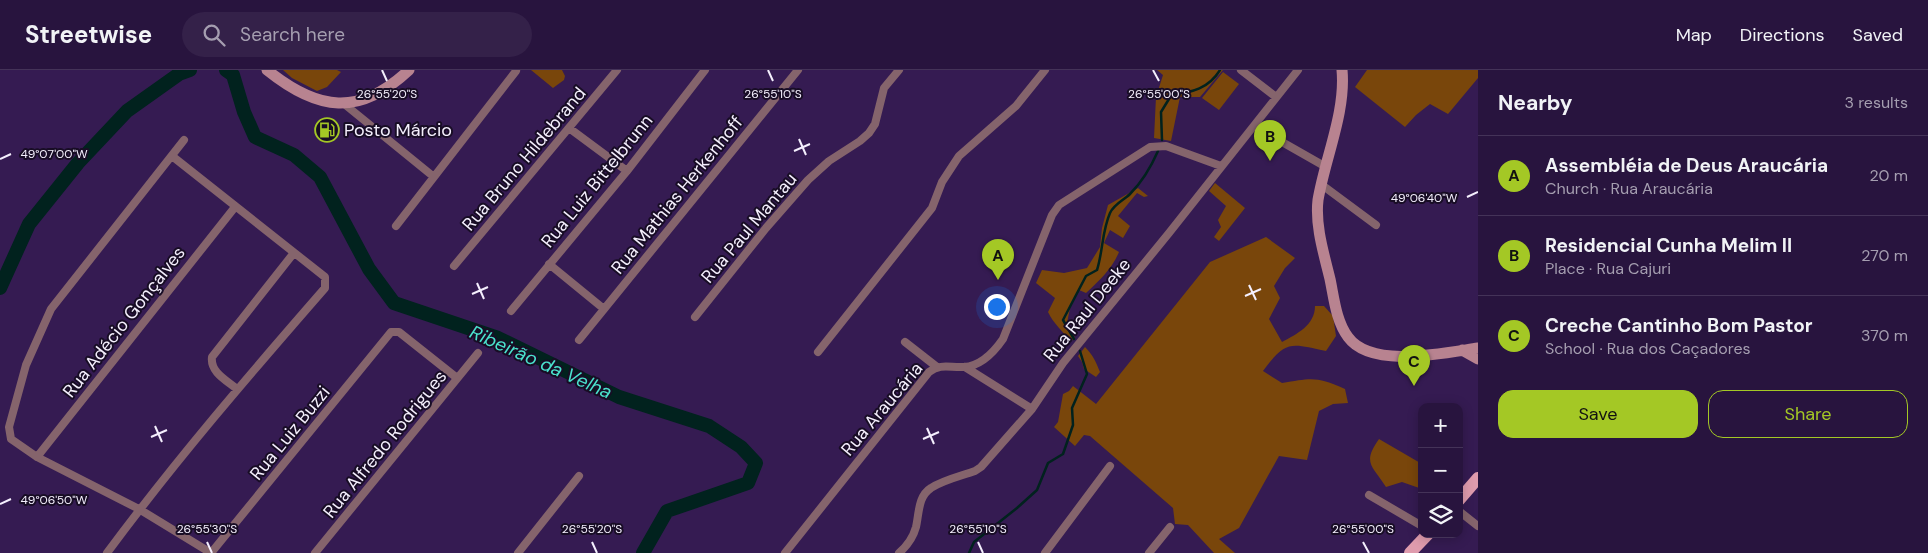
<!DOCTYPE html>
<meta charset="utf-8">
<style>
:root{--surface:#28143e;--page:#342149;--text:#f1f3f6;--muted:#a59eb0;--line:#443358;--accent:#a4c825}
body{margin:0;font-family:"DM Sans",sans-serif;background:var(--page);color:var(--text)}
.controls{position:absolute;right:15px;bottom:15px;display:grid;overflow:hidden;border-radius:10px;box-shadow:0 2px 12px #0003}
.controls button{width:45px;height:45px;display:grid;place-items:center;padding:0;border:0;border-bottom:1px solid var(--line);background:var(--surface);color:var(--text);font:25px sans-serif}
.you{position:absolute;left:996px;top:236px;width:18px;height:18px;margin:-12px;border:4px solid #fff;border-radius:50%;background:#1a73e8;box-shadow:0 0 0 8px #1a73e833}
.badge{display:grid;place-items:center;width:32px;height:32px;border-radius:50%;background:var(--accent);color:#111;font-size:16px;font-weight:700}
.pin{position:absolute;translate:-50% -41px;filter:drop-shadow(0 1px 2px #0008)}
.pin::after{content:'';position:absolute;top:26px;width:18px;height:15px;background:inherit;clip-path:polygon(0 0,100% 0,50% 100%)}
.list{margin:0;padding:0;list-style:none}
h2{display:flex;justify-content:space-between;align-items:center;height:65px;margin:0;padding:0 20px;font-size:21px}
h2 small{font-size:16px;font-weight:400;color:var(--muted)}
.list li{display:grid;grid-template-columns:32px 1fr auto;gap:15px;align-items:center;box-sizing:border-box;height:80px;padding:0 20px;border-top:1px solid var(--line)}
.list b{display:block;font-size:19px;white-space:nowrap}
.list p{margin:0;font-size:16px;white-space:nowrap;color:var(--muted)}
.list em{font-size:16px;font-style:normal;color:var(--muted)}
.actions{display:flex;gap:10px;padding:15px 20px}
.actions a{flex:1;padding:11px 0;border:1px solid var(--accent);border-radius:15px;text-align:center;font-size:18px;color:var(--accent)}
.actions .main{background:var(--accent);color:#111}
.icon{flex:none;width:28px;height:28px;fill:none;stroke:currentColor;stroke-width:2;stroke-linecap:round;stroke-linejoin:round}
.map{position:relative;flex:none;width:1478px;height:483px;overflow:hidden}
header{display:flex;align-items:center;gap:30px;box-sizing:border-box;height:70px;padding:0 25px;background:var(--surface);border-bottom:1px solid var(--line)}
header strong{font-size:24px}
nav{display:flex;gap:28px;margin-inline-start:auto;font-size:18px}
.search{width:350px;height:45px;background:var(--page);display:flex;align-items:center;gap:12px;box-sizing:border-box;padding:0 18px;border-radius:28px;color:var(--muted);font-size:19px}
main{display:flex}
aside{flex:1;background:var(--surface)}
.map>svg:first-child{display:block}
.green{fill:#79460b}
.lines{fill:none;stroke-linecap:round;stroke-linejoin:round}
.stream{stroke:#01221e;stroke-width:2.5}
.river{stroke:#01221e;stroke-width:14}
.minor{stroke:#85646c;stroke-width:8}
.secondary{stroke:#b88390;stroke-width:11}
.primary{stroke:#df9bad;stroke-width:12}
.ticks{fill:none;stroke:#f4effd;stroke-width:2}
.labels{text-anchor:middle;dominant-baseline:central;stroke-width:4;stroke-linejoin:round;paint-order:stroke}
.poi-label{font-size:18px;fill:#f4effd;stroke:#180d25;text-anchor:start}
.street-label{font-size:18px;fill:#f4effd;stroke:#180d25}
.water-label{font-size:19px;font-style:italic;fill:#4ae2cd;stroke:#180d25}
.ticks-label{font-size:12px;text-anchor:middle;fill:#f4effd;stroke:#180d25;stroke-width:4;stroke-linejoin:round;paint-order:stroke}
</style>
<header>
<strong>Streetwise</strong>
<div class="search"><svg class="icon" aria-label="search" viewBox="0 0 24 24"><circle cx="10" cy="10" r="6"/><path d="M15 15l6 6"/></svg>Search here</div>
<nav><a>Map</a><a>Directions</a><a>Saved</a></nav>
</header>
<main>
<div class="map">
<svg width="1478" height="483" viewBox="0 0 1478 483">
<rect width="100%" height="100%" fill="#351b52"/>
<path class="green" d="M283,0H337L341,2L327,17L317,21L292,8Z
M531,0H562L565,6L564,10L553,18Z
M1157,0H1223L1200,27H1180L1171,71L1154,68L1156,27L1163,5Z
M1367,0H1478V8L1448,44L1430,34L1416,45L1405,57L1355,17Z
M1223,2L1239,14L1219,40L1202,28Z
M1215,113L1245,138L1219,171L1214,167L1221,157L1218,150L1226,136L1209,121Z
M1138,118L1148,126L1144,127L1137,123L1118,146L1130,156L1123,168L1110,160L1104,173L1119,182C1112,199 1099,211 1086,223L1079,220L1070,238L1067,253L1075,268L1070,272C1063,260 1054,255 1048,242L1055,228L1036,213L1042,200L1064,203L1087,198L1100,177L1102,158L1108,135Z
M1266,167L1295,188L1285,198L1274,216L1280,228L1269,249L1282,272C1297,264 1315,255 1315,236H1324L1333,246L1336,266L1326,281C1290,273 1286,270 1263,301L1282,313C1311,308 1317,306 1345,319L1348,333L1333,334L1319,341L1307,390L1279,386L1239,458L1219,469L1235,483H1214L1188,455L1175,454L1173,438L1090,366L1084,365L1075,376L1054,357L1058,352L1063,324L1069,321L1073,316L1096,334L1210,192Z
M1085,277C1093,285 1096,292 1100,302L1096,307L1084,299L1082,292L1078,286Z
M1379,369L1422,394V419L1402,412L1386,417C1372,395 1362,393 1379,369Z"/>
<g class="lines">
<path class="stream" d="M1162,70L1161,42L1172,24C1192,23 1209,18 1220,0
M1074,269L1063,250L1086,206L1097,200C1103,181 1102,161 1110,143C1114,134 1124,130 1130,124C1143,111 1151,97 1158,81
M969,483L974,472L1017,438L1037,420L1048,393L1063,384L1073,355L1072,338L1087,304L1080,281"/>
<path class="river" d="M226,0L233,5L244,42L255,67L294,85L320,107L369,199L394,233L498,268L619,327L709,356L741,377L756,393L748,413L667,441L643,483
M0,218L29,154L78,93L127,41L179,4L190,0"/>
<path class="minor" d="M1241,0L1276,27
M343,33L434,107
M1254,56L1326,97
M569,58L627,101
M184,70L51,239L26,295L9,357L11,369L37,387L139,439L211,483
M1322,115L1376,155
M396,156L516,1
M549,194L604,239
M454,196L617,0
M511,241L627,101L705,0
M695,247L766,158L808,110L829,91L860,71L869,63L875,54L884,18L899,0
M579,270L798,0
M905,272L937,297
M818,282L932,138L942,112L959,86L1016,36L1045,0
M965,297L1032,339
M237,319C226,310 210,302 212,287L293,184
M37,387L235,137
M1369,425L1422,456
M1459,441L1478,456
M107,483C175,391 250,304 325,218V207L172,86
M211,483L391,262H399L457,308
M315,483L478,283
M518,483L579,406
M785,483L929,302C941,293 950,298 964,297C981,296 994,282 1003,269L1052,145L1059,135L1150,77L1166,76L1221,96
M899,483C907,476 913,468 916,457C919,444 918,426 931,418C943,410 961,406 975,401L981,397L1032,339L1063,293L1169,163L1298,0
M1045,483L1110,396
M1149,483L1170,457"/>
<path class="secondary" d="M267,0C318,41 359,47 409,0
M1342,0C1346,42 1325,88 1318,130C1315,156 1324,184 1330,209C1334,228 1336,251 1348,267C1371,299 1444,283 1478,278
M1462,280L1478,289"/>
<path class="primary" d="M1459,430L1478,408
M1410,483L1428,464"/>
</g>
<path class="ticks" d="M382,0L387,11M768,0L773,11M1153,0L1159,11M799,69L806,85M794,81L810,74M0,89L11,84M1467,127L1478,122M477,213L484,229M1249,215L1256,230M472,224L488,217M1245,226L1261,219M155,356L162,372M927,358L934,374M151,367L167,360M923,369L939,362M0,434L11,429M207,472L212,483M592,472L597,483M978,472L983,483M1363,472L1369,483"/>
<defs>
<g id="fuel-ring" transform="scale(1.25)"><circle r="9.5" fill="#180d25" stroke="#a4c825" stroke-width="1.5"/><path d="M-5.5-6h7V0h2V4h1.3V-2.5L3-4.5l.8-.8L6-3V5H2.5V1h-1V6h-7ZM-4.2-4.7v3.2H.2V-4.7Z" fill="#a4c825"/></g>
</defs>
<g fill-rule="evenodd">
<use href="#fuel-ring" x="327" y="60"/>
</g>
<g class="labels">
<g class="poi-label">
<text x="344" y="60">Posto Márcio</text>
</g>
<g class="street-label">
<text transform="translate(524 89) rotate(-50)">Rua Bruno Hildebrand</text>
<text transform="translate(597 111) rotate(-51)">Rua Luiz Bittelbrunn</text>
<text transform="translate(677 125) rotate(-51)">Rua Mathias Herkenhoff</text>
<text transform="translate(749 158) rotate(-50)">Rua Paul Mantau</text>
<text transform="translate(1087 240) rotate(-51)">Rua Raul Deeke</text>
<text transform="translate(124 252) rotate(-52)">Rua Adécio Gonçalves</text>
<text transform="translate(882 339) rotate(-50)">Rua Araucária</text>
<text transform="translate(290 363) rotate(-51)">Rua Luiz Buzzi</text>
<text transform="translate(385 374) rotate(-51)">Rua Alfredo Rodrigues</text>
</g>
<g class="water-label">
<text transform="translate(541 292) rotate(24)">Ribeirão da Velha</text>
</g>
</g>
<g class="ticks-label">
<text x="387" y="28">26°55'20"S</text>
<text x="773" y="28">26°55'10"S</text>
<text x="1159" y="28">26°55'00"S</text>
<text x="54" y="88">49°07'00"W</text>
<text x="1424" y="132">49°06'40"W</text>
<text x="54" y="434">49°06'50"W</text>
<text x="207" y="463">26°55'30"S</text>
<text x="592" y="463">26°55'20"S</text>
<text x="978" y="463">26°55'10"S</text>
<text x="1363" y="463">26°55'00"S</text>
</g>
</svg>
<div class="controls">
<button>+</button>
<button>−</button>
<button><svg class="icon" aria-label="layers" viewBox="0 0 24 24"><path d="M12 4l9 5-9 5-9-5zM3 14l9 5 9-5"/></svg></button>
</div>
<div class="you"></div>
<div class="pin badge" style="left:998px;top:210px">A</div>
<div class="pin badge" style="left:1270px;top:91px">B</div>
<div class="pin badge" style="left:1414px;top:316px">C</div>
</div>
<aside>
<h2>Nearby<small>3 results</small></h2>
<ul class="list">
<li><span class="badge">A</span><div><b>Assembléia de Deus Araucária</b><p>Church · Rua Araucária</p></div><em>20 m</em></li>
<li><span class="badge">B</span><div><b>Residencial Cunha Melim II</b><p>Place · Rua Cajuri</p></div><em>270 m</em></li>
<li><span class="badge">C</span><div><b>Creche Cantinho Bom Pastor</b><p>School · Rua dos Caçadores</p></div><em>370 m</em></li>
</ul>
<div class="actions"><a class="main">Save</a><a>Share</a></div>
</aside>
</main>
